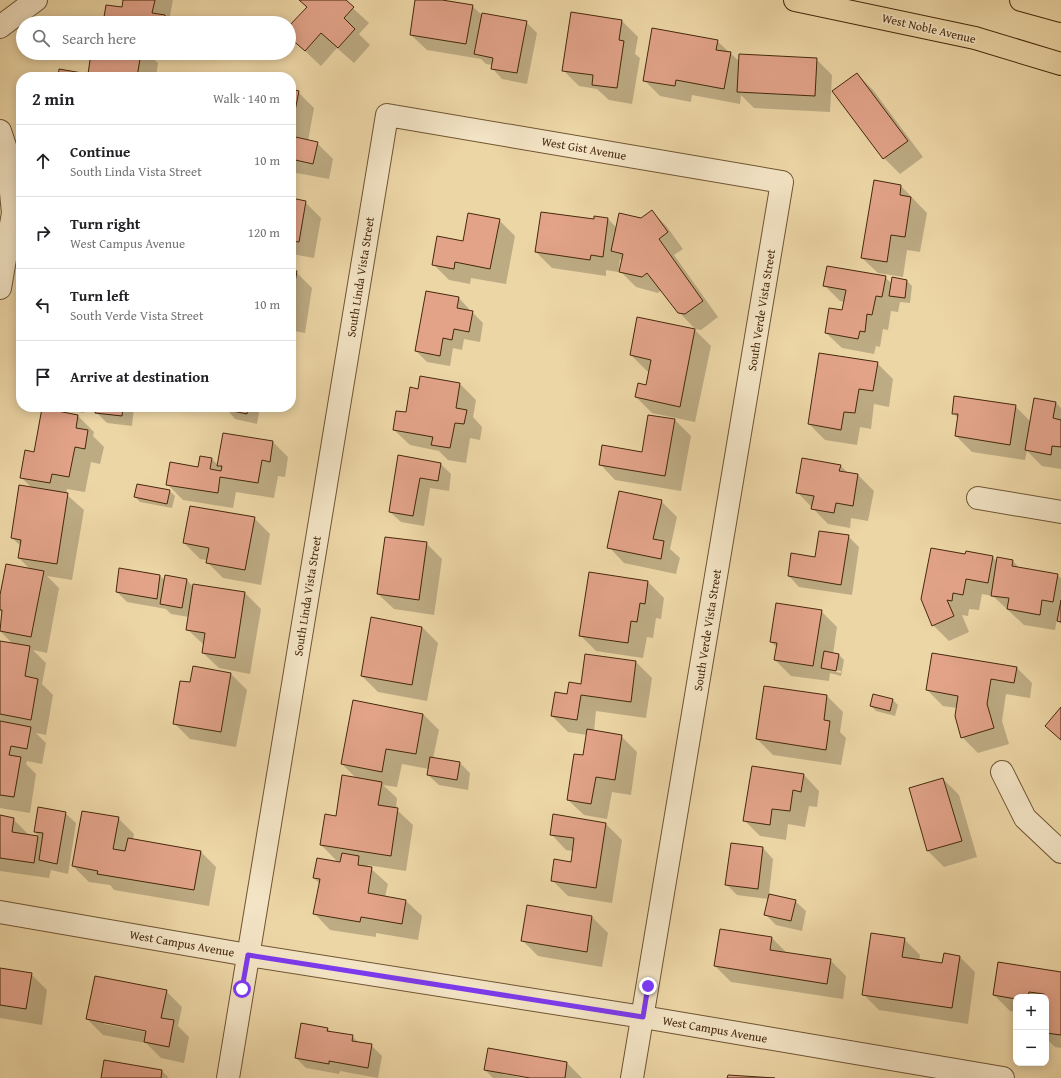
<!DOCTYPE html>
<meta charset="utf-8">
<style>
:root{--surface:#fff;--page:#f2f2f2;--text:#202124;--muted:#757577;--line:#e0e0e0}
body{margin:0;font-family:"Gentium Book Plus",serif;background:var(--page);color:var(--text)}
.controls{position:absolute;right:12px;bottom:12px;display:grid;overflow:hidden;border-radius:8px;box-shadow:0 2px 10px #0003}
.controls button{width:36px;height:36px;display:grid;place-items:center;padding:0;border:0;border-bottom:1px solid var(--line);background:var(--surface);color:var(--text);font:20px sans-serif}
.stop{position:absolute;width:12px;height:12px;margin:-9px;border:3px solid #7c3aed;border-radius:50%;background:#fff}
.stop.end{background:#7c3aed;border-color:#fff;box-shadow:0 1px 4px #0008}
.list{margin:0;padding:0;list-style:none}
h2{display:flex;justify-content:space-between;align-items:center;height:52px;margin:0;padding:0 16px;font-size:17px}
h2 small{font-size:13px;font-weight:400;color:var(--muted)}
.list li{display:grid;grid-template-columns:26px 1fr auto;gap:12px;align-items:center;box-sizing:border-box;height:72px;padding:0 16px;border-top:1px solid var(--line)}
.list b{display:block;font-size:15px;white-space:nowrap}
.list p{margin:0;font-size:13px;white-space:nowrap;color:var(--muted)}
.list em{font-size:13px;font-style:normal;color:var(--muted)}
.icon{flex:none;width:22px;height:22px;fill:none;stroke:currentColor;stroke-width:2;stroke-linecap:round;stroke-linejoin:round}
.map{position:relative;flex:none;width:1061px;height:1078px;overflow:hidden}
.search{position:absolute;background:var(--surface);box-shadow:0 2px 10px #0003;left:16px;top:16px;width:280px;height:44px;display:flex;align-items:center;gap:10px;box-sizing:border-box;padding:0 14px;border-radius:22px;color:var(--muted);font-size:15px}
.panel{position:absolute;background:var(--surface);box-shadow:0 2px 10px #0003;left:16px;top:72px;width:280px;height:340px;border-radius:16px}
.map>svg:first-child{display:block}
.shadow{fill:#0003;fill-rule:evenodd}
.building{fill:#e2a389;stroke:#45280b}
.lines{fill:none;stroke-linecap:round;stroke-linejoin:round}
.minor-casing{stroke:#6f5432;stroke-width:24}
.major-casing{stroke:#45280b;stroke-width:24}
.highway-casing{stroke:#45280b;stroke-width:24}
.minor{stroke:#f3e4c5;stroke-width:22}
.major{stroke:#edd6a6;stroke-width:22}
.highway{stroke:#edd6a6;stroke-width:22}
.route{stroke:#7c3aed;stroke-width:5}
.labels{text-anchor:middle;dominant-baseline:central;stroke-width:3.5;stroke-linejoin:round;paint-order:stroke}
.street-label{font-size:12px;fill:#45280b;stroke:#f3e4c5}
</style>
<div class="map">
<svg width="1061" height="1078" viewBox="0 0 1061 1078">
<rect width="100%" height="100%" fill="#edd6a6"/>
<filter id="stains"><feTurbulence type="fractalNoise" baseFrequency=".005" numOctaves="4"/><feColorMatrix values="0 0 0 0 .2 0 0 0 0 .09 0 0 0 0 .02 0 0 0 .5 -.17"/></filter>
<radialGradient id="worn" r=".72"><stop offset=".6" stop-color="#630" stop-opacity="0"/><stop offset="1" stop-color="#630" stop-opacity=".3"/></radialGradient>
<path class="shadow" d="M124,0H173L169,21L171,23H104L123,8Z
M300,0H344L369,23L359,34L370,45L354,63L337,48L321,66L289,36V28L308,7Z
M416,0H436L472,6L483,16L526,22L537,33L527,84L502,79L492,68V65L486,64L481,59L427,50L411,35Z
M622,21L638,37L635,54L640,58L632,104L609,100L597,89L579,86L563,70Z
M717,41L740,62L816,59L832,75L830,112L754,108L741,95L740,104L692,95L691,102L660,96L644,80Z
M92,53H177L176,60L150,56L158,63L156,77H59L89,75Z
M857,74L873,90L923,157L900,174L884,158Z
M291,90L298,92L314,108L308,141L317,143L333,159L329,179L291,172Z
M875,182L901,186L927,213L920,252L907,250L903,277L878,273L862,258Z
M291,199L305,202L321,218L314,258L292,254L291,262Z
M652,211L667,227L683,249L674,255L718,317L701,330L695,329L679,312L661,290L658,293L636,287L619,270L618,272L606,270V276L552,268L536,252L595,221L608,219L617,228L641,219ZM620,259L622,261L620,269H619Z
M499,220L515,236L506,284L471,278L470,284L449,280L433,264L463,242Z
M291,271L296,272L312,288L305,333L294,331L291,346Z
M885,277L892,284V278L907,281L912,286L910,303L900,302L898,312L891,311L888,330L883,329L880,347L876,346L874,354L842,348L826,333L843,311L845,302L840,301L824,285Z
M459,298L469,309V311L472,312L483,323L480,342L464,339L462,350L453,348L450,366L427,362L416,351Z
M638,318L695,330L711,346L695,422L652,413L636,397L647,386L650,371H647L631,355Z
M877,363L893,379L889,407L874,404L871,429L860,427L857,445L825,440L809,424Z
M460,384L476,400L473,417L482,427L480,440L470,438L466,463L448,460L439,451L410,445L394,430L406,414L419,390Z
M1056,403L1061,408V469L1042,466L1027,451L1025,460L972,452L956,436L959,419L953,413L1015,406L1031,422Z
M50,407H84V413Z
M97,407H134L132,426L107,423L96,412Z
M225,407H260L257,424L235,419Z
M78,416L94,432L93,436L104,447L100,464L91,462L85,492L67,489L66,494L84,510L72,580L47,576L59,588L47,653L33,650L46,663L42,684L53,695L46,735L36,733L46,743L42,764L27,761L26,764L36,774L30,813L0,808V642L13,644L0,631L3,613L0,610V601L31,570L19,558L21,546L12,538L32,488L21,477L34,453Z
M675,420L691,436L681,491L615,480L600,464L642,453Z
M273,442L288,457L285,477L278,476L274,498L236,492L233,508L183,500L167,484L199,468L201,457L212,459L218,465Z
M399,457L441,464L451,474L449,491L430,488L424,526L401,522L390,512Z
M840,465L848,473L858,475L874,491L868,521L851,518L850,528L828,524L797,492Z
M170,491L175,496L172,508L140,502L135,497Z
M661,501L677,517L670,549L680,558L676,574L624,563L609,547Z
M254,518L270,534L261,585L223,578L207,562V560L200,559L184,543Z
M848,536L859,547L852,595L799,587L789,576L792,554L816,558Z
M426,543L442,559L434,615L394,609L378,594Z
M966,556L993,557L997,562L1013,561L1020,569L1057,575L1061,578V624L1057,620L1055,630L1024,625L993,596L982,594L979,610L969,609L968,616L962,615L969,632L949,641L933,625Z
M120,569L160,576L165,580H187L194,588V585L245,593L261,609L250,674L219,668L203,653L204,645L187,629L189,617L171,614L166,609L127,602L117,592Z
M648,582L664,598L661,619L656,618L653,638L647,637L643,658L596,651L580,635Z
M821,611L837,627L833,654L839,655L844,660L841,676L830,673L829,681L791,676L775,660L777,647L771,642ZM831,669L841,671V673L831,671Z
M422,627L438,643L427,701L378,692L362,676Z
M636,662L652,678L646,718L596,711L594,732L621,736L637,752L631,795L612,792L607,819L584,815L568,800L583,756L587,735L568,732L552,716L568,695L582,685Z
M1016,667L1032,683L1030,698L1006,694L1002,721L1009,744L978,753L962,737L957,708L943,706L927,690Z
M231,674L247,690L236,747L190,739L174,723L191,683Z
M765,687L827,696L843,712L840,732L846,738L841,765L773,755L757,739Z
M874,695L893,700L898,705L895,716L876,711L871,706Z
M423,714L439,730L433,758L460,763L470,773L468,790L439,785L428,775L429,769L402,764L397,787L383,785L397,798L396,809L413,825L406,871L367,865L388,884L385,897L406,901L422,916L418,940L376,933V937L330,930L315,914L320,884L314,878L341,863L342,861H337L321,845L357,779L342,764Z
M804,775L819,791L817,807L809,806L805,827L788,824L786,840L760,836L744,820Z
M943,779L959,795L977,857L944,867L928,851L910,789Z
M65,813L76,823L68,874L51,870L49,878L0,871V816L13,819L29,835L40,837L35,832Z
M118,818L134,834L133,840L200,851L216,867L209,906L114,890L110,885L89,882L73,866Z
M606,824L622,840L612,903L568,896L552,880L571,863L573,851L566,850L551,834Z
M763,848L773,859L769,894L795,901L806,911L802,931L776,925L765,914L769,899L737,895L726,884Z
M528,906L592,917L608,933L602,967L538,956L522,940Z
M772,938L787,953L830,960L846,976L843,999L731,982L715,966Z
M904,939L920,955L919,961L943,964L959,956L975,972L968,1024L879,1010L863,994Z
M0,969L31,974L47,990L42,1025L0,1018Z
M1061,973V1048L1055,1047L1046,1038V997H1016V1012L1010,1011L994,995Z
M166,991L182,1007L178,1026L189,1037L184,1063L161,1058L146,1043L103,1035L87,1019ZM104,1022L151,1031V1033L104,1024Z
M327,1028L331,1033L352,1036L359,1043L371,1045L382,1056L378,1078L340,1071L339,1074L306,1068L296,1058Z
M489,1049L567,1063L582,1078H536L502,1072V1074L524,1078H493L485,1070Z
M105,1062L162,1071L169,1078H102Z"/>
<path class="building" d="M123,0H155L152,13L165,15L164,23H103L106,5L122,7Z
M299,0H346L354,7L344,18L355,29L338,48L321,33L305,51L289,37V26L307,7Z
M415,0H442L473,5L466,44L410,35Z
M571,12L622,20L619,40L624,41L617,88L592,85L593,75L562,71Z
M482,13L527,21L517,73L491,69L493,58L474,54Z
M652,28L718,40L716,50L731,52L724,89L676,80L675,86L643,81Z
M91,53H141L137,77H58L59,69L88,74Z
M739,54L817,58L815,96L737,92Z
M857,73L908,141L883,159L832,91Z
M291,89L299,91L291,131Z
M291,136L318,142L313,164L291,159Z
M874,180L901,185L900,195L911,197L905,237L891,235L887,262L861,258Z
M291,198L306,201L299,242L291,241Z
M652,210L668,232L659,239L703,301L685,314L678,313L647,273L642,277L619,272L623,254L611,251L619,213L641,218Z
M541,212L594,219V216L608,218L603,257L591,255L590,260L535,252Z
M468,213L500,219L490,269L455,262L454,269L432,265L437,236L463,241Z
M827,266L886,276L882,297L876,296L872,315L867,314L865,332L860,331L858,339L825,333L829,308L842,310L846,290L823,286Z
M291,270L297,271L291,305Z
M892,277L907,280L905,298L889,296Z
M426,291L459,297L457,308L473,311L469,332L454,329L452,340L443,338L440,356L415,351Z
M637,317L695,329L680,407L635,397L638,383L646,385L651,360L630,355Z
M819,353L878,362L873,391L859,389L855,413L844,412L841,430L808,424Z
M420,376L460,383L456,408L467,410L464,424L455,423L450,448L431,445L433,437L393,430L396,411L406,412L410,387L418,389Z
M954,396L1016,405L1010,445L955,436L958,414H952Z
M1034,398L1056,402L1053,418L1061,420V447L1052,446L1051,455L1025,450Z
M96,407H123L122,416L95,413Z
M224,407H248L247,414L223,409Z
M42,408L78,415L76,428L88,430L85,449L75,447L69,477L52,474L50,483L20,478L25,450L34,452Z
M648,415L675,419L665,476L599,465L602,445L642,452Z
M223,433L273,441L270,462L262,460L258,483L220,477L218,493L166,485L170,462L198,467L200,456L212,458L210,469L221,471L222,466H217Z
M398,455L441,463L438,481L420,478L413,516L389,512Z
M802,458L841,465L839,471L858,474L853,506L836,503L834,513L811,509L814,496L796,493Z
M137,484L170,490L167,504L134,497Z
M19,485L68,493L57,564L18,558L21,540L11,538Z
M619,491L662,500L653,539L664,541L661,559L607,548Z
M190,506L255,517L245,570L206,563L209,548L183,543Z
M819,531L849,535L841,585L788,576L791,553L815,557Z
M385,537L427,542L419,600L377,594Z
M931,548L965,554L966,551L993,556L988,583L966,579L963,595L953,593L952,601L947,600L954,616L932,626L921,599Z
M997,557L1013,560L1012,566L1058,574L1053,602L1042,600L1040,615L1007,609L1009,598L991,596Z
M6,564L44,571L31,637L0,631L2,610H0V595Z
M119,568L160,575L157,599L116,592Z
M589,572L648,581L645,604L640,603L637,622L631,621L628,643L579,636Z
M165,575L187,579L182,608L160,604Z
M193,584L245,592L235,658L202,653L205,633L186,630Z
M1061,600V622L1057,621Z
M776,603L822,610L813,666L774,660L777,643L770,642Z
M371,617L422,627L412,685L361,676Z
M0,641L30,646L25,676L38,679L31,720L0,714Z
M824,651L839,654L836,671L821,668Z
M932,653L1017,667L1014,683L991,679L987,704L994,728L961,738L955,716L958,696L926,690Z
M585,654L636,661L631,702L581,695L577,720L551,716L555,692L567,694L569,682L581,684Z
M193,666L231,673L221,732L173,724L180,681L190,682Z
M764,686L827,695L824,720L830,721L826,750L756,739Z
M873,694L893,699L890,711L870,706Z
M353,700L423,714L416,754L386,749L382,772L341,764Z
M1061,707V740L1045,726Z
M0,721L31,727L27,749L11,746L9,755L21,757L14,797L0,795Z
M587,729L622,735L615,780L596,777L591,804L567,800L574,754L583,755Z
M430,757L460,762L457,780L427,775Z
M752,766L804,774L801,792L793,790L790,811L772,809L770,825L743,821Z
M342,775L382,782L378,805L398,808L391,856L320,845L325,814L336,816Z
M943,778L962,841L927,851L909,788Z
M38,807L66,812L57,864L39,860L43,833L34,832Z
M82,811L119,817L113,849L125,851L128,838L201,851L194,890L97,874L98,871L72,866Z
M553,814L606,823L596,888L551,881L554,859L571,862L574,838L550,835Z
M0,815L14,818L12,832L38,836L34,863L0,858Z
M731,843L763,847L758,889L725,885Z
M342,853L359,856L358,865L372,867L368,893L406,900L402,924L361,917L360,922L313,914L320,879L313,878L317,858L340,862Z
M769,894L796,900L791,921L764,915Z
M527,905L592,916L587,952L521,941Z
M720,929L772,937L770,950L831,959L827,984L714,966Z
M871,933L905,938L902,957L942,963L944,953L960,956L952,1008L862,995Z
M998,962L1061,972V1035L1046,1033V997H1044V994L1029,992L1028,997H1016V999L993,995Z
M0,968L32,973L26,1009L0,1005Z
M95,976L167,990L161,1018L174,1020L169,1047L144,1042L146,1031L86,1019Z
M301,1023L328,1028L327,1031L353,1035L352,1041L372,1044L368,1068L329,1061V1064L295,1058Z
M488,1048L567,1062L565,1078H530L484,1070Z
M104,1060L162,1070L161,1078H101Z
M728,1075L775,1078H727Z"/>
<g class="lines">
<g class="minor-casing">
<path id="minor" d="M0,27L36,0
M0,131L7,152L13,213L0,288
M978,498L1061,512
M1002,772L1025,818L1061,852
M0,912L248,955L643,1017L1003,1078
M228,1078L387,115L782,182L632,1078"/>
</g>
<g class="major-casing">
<path id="major" d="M795,0L975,38L1061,64"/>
</g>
<g class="highway-casing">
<path id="highway" d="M1021,0L1061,11"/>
</g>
<use href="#minor" class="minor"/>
<use href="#major" class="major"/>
<use href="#highway" class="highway"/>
</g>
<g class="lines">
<path class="route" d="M242,989L248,955L643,1017L648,986"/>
</g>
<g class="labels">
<g class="street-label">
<text transform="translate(929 28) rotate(13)">West Noble Avenue</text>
<text transform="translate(584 148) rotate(10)">West Gist Avenue</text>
<text transform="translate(360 277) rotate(-81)">South Linda Vista Street</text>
<text transform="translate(761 310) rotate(-81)">South Verde Vista Street</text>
<text transform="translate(307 596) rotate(-81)">South Linda Vista Street</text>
<text transform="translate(707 630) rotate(-81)">South Verde Vista Street</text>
<text transform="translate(182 943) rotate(10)">West Campus Avenue</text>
<text transform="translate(715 1029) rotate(10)">West Campus Avenue</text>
</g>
</g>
<rect width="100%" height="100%" filter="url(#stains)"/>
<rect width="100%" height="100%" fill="url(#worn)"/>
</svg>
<div class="controls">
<button>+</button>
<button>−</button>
</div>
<div class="stop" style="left:242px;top:989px"></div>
<div class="stop end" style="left:648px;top:986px"></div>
<div class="search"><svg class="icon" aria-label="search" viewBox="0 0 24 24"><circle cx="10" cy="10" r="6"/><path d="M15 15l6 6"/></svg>Search here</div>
<section class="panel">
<h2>2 min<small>Walk · 140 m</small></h2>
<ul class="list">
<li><svg class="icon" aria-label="ahead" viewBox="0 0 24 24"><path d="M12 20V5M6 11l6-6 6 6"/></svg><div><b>Continue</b><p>South Linda Vista Street</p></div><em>10 m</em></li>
<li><svg class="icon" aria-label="right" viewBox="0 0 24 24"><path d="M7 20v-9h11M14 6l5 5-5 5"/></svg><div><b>Turn right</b><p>West Campus Avenue</p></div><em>120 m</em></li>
<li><svg class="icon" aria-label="left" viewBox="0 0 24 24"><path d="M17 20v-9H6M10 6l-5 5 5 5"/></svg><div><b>Turn left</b><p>South Verde Vista Street</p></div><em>10 m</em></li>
<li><svg class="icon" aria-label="arrive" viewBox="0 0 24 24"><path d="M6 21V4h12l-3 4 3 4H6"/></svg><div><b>Arrive at destination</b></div></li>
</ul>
</section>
</div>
